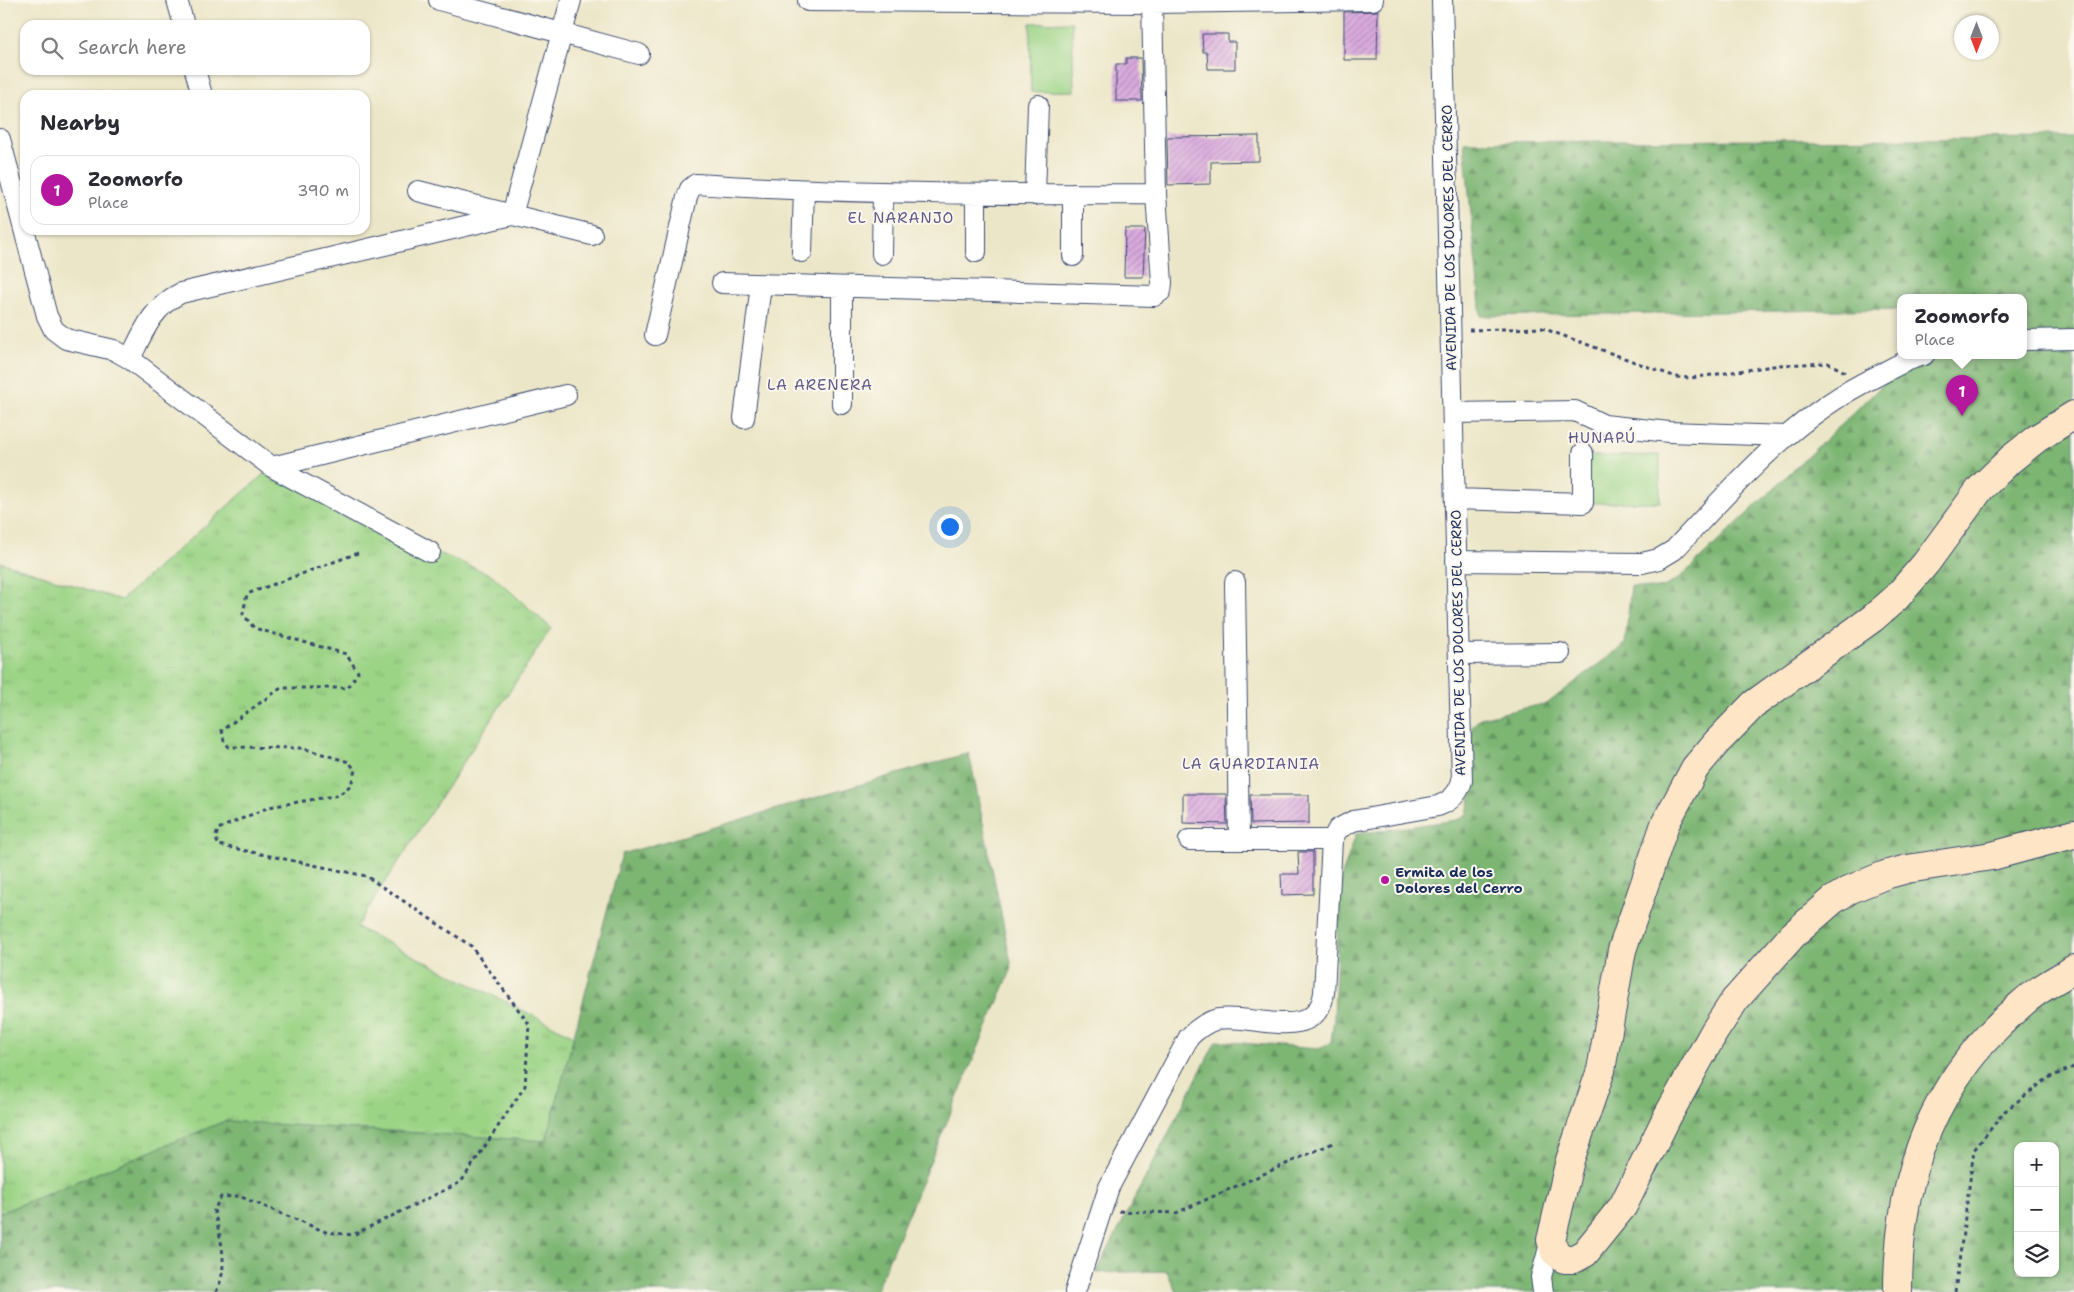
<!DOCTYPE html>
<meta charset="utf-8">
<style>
:root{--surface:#fff;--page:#f2f2f3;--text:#2b2b33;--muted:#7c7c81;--line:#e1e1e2;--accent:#b5179e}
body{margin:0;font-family:"Shantell Sans",sans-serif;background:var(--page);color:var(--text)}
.controls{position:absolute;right:15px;bottom:15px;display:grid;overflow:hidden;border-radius:10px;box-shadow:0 1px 4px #0004}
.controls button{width:45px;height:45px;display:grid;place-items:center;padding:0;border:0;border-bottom:1px solid var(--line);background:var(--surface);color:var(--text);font:25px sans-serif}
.compass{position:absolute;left:1954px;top:15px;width:45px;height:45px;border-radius:50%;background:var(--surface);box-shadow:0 1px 4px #0004;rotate:180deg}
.you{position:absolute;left:949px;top:526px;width:18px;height:18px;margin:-12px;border:4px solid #fff;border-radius:50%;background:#1a73e8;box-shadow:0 0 0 8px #1a73e833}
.badge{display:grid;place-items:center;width:32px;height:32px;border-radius:50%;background:var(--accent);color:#fff;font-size:16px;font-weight:700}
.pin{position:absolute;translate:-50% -41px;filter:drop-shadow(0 1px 2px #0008)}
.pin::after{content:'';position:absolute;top:26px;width:18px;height:15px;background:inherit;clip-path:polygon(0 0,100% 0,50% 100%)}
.popup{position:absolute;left:1897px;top:294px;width:130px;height:65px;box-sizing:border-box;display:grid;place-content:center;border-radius:10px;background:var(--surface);filter:drop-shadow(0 1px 4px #0005);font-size:16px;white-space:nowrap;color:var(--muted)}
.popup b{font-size:19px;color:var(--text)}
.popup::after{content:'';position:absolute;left:50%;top:100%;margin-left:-10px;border:10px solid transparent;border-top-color:var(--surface)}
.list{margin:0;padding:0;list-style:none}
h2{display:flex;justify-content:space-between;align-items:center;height:65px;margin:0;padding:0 20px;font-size:21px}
h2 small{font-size:16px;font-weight:400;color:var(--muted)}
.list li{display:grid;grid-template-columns:32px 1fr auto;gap:15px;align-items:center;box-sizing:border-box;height:70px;margin:0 10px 10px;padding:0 10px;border:1px solid var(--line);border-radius:15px}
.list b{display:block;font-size:19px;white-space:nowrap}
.list p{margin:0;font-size:16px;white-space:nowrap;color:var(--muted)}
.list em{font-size:16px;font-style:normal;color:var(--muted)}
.icon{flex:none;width:28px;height:28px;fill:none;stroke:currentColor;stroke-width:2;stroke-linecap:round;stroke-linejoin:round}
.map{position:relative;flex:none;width:2074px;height:1292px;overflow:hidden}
.search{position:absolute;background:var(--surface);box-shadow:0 1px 4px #0004;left:20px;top:20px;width:350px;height:55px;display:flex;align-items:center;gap:12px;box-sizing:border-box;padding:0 18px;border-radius:15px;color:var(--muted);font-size:19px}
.panel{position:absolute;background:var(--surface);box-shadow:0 1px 4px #0004;left:20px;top:90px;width:350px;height:145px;border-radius:15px}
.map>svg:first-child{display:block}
.grass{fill:url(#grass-tufts);stroke:#5c8272}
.forest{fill:url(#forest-firs);stroke:#4c7268;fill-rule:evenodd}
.garden{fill:#9cd486;stroke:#5c8272}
.building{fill:url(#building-hatch)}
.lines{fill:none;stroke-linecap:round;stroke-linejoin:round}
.street-casing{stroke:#3a4a6e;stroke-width:22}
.secondary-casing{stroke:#3a4a6e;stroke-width:30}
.path{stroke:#3a4a6e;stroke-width:3;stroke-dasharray:4 4;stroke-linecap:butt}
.street{stroke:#fff;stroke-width:20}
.secondary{stroke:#fee5c5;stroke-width:28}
.poi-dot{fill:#b5179e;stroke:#fbf7ec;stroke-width:2}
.labels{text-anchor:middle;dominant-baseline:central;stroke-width:4;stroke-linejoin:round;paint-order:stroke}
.street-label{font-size:14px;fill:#1b2f5e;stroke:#fbf7ec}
.poi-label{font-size:14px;font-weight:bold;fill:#1b2f5e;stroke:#fbf7ec;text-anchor:start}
.neighbourhood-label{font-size:15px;letter-spacing:1px;fill:#5e5a8b;stroke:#fbf7ec}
</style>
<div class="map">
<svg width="2074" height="1292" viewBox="0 0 2074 1292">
<defs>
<pattern id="grass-tufts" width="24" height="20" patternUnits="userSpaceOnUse" patternTransform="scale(1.25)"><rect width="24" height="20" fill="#9cd486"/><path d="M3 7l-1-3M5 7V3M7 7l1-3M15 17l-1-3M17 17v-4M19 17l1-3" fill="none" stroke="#86b676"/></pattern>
<pattern id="forest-firs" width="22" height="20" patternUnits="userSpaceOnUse" patternTransform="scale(1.25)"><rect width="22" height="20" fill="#7db673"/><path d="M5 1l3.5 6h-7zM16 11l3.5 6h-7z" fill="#669462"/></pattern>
<pattern id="building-hatch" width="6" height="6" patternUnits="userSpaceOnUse" patternTransform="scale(1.25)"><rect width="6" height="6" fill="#daaade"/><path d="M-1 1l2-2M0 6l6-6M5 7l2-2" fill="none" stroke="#b08bb7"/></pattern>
</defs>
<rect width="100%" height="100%" fill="#fbf7ec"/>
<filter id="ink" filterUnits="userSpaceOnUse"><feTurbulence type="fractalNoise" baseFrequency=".02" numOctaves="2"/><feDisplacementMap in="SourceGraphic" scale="10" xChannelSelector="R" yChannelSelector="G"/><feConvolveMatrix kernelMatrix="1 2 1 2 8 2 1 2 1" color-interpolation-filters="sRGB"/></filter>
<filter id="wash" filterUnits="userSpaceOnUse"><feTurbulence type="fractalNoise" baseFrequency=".0096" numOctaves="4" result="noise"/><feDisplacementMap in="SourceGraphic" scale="20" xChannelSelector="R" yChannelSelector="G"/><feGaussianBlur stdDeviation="1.12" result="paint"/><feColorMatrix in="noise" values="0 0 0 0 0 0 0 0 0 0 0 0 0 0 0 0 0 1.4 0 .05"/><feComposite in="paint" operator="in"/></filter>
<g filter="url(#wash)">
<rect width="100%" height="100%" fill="#ece6c8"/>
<path class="grass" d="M272,467L402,538L492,575L551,628L356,927L574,1036L546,1141L225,1121L0,1213V562L121,600Z"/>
<path class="forest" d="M2074,138V1292H1176L1167,1271L1096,1273L1216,1041L1318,1049L1331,1042L1334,1018L1340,881L1356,834L1457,820L1467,814L1470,800L1472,727L1480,718L1548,703L1625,644L1631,586C1658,589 1661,592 1684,574L1914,355H2023V297H1901V309L1481,316L1464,142ZM2018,1146H2055V1273H2018Z
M969,753L1012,968L875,1292H0V1213L225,1121L546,1141L622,854Z"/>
<path class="garden" d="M1072,22L1074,91L1031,92L1030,23Z
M1660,455V502L1589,503L1588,456Z"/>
<g id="blocks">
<path class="building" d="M1378,11L1377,60H1344V12Z
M1202,34H1228V42H1235V69H1208L1207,52H1203Z
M1126,58H1141L1142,101H1116V64H1126Z
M1259,136V161L1211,162V184L1168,185L1167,137Z
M1125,229H1145L1143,277H1124Z
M1183,794H1226L1227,824L1183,823Z
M1250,795H1309V823L1251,824Z
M1298,852H1313V894L1282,895L1281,874H1299Z"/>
</g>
</g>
<g filter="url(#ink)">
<use href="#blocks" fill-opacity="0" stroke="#3a4a6e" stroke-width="1"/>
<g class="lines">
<g class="street-casing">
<path id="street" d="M177,0L184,25
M439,0L639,54
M808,1L1152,3L1373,0
M195,70L202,95
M0,139L47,316L54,330L66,339L114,350L130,359L272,467L430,552
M418,191L592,235
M976,194V252
M1073,194V256
M1035,195L1038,105
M802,252L804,190
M882,254L883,192
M722,283L1154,296L1161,291L1162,283L1156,194L1152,0
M842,287V404
M655,335L687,197L690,189L696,184C849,194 1003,195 1156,194
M2023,340L2074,339
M130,359C143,332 153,306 181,293L512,215L571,0
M1453,413L1575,411L1604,425L1669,432L1787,436
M744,418L761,285
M272,467L566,395
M1455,499L1583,503V453
M1456,561L1642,563L1659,559L1674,550C1735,485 1794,416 1875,377C1891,369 1906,359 1924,355
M1235,582L1239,840
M1459,654L1560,653
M1189,840H1332
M1075,1292L1109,1187L1189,1037C1198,1028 1206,1022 1218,1019C1252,1013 1316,1045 1324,993L1332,840L1338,829L1353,821L1438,806C1451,801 1458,794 1462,781L1442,0
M1543,1292L1541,1277L1551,1240"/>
</g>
<g class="secondary-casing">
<path id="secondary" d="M2074,415L2036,439L2011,459L1980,489L1926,563L1896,598L1873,618L1754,704L1717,742L1695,768L1665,824L1622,950L1601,1070L1570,1160L1551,1240L1555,1252L1564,1259H1574L1585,1253L1623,1206L1667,1117L1714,1032L1735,1000L1793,935L1833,900L1851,889L1885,875L1907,869L1992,856L2074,834
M1898,1292C1898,1173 1933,1078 2026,1000C2040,988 2058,979 2074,969"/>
</g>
<path class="path" d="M1469,330L1542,328L1676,377L1691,378L1780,365L1828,363L1845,372
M1119,1211L1176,1213L1333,1143
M216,1292C230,1265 220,1238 214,1210L221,1197L239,1196L326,1232L353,1235L461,1182L525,1086L529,1024L471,946L366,876L218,845L216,837L218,829L269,807L339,795L351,785L355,770L349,762L302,748L229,747L224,741L222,730L281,688H348L358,672L346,654L254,628L243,614L247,594L358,553
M1955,1292L1974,1150L2005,1111L2048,1078L2074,1067"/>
<use href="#street" class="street"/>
<use href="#secondary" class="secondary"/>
</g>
</g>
<circle class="poi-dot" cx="1385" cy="880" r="5"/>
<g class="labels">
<g class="street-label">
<text transform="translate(1449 238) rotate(-91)">AVENIDA DE LOS DOLORES DEL CERRO</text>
<text transform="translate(1458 643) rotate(-91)">AVENIDA DE LOS DOLORES DEL CERRO</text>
</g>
<g class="poi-label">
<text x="1395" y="872">Ermita de los<tspan x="1395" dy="16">Dolores del Cerro</tspan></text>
</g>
<g class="neighbourhood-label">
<text x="901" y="218">EL NARANJO</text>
<text x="820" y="385">LA ARENERA</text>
<text x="1602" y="438">HUNAPÚ</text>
<text x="1251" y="764">LA GUARDIANIA</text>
</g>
</g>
</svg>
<div class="controls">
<button>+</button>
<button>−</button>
<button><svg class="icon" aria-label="layers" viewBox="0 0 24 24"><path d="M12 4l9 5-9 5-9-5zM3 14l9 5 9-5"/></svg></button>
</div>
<svg class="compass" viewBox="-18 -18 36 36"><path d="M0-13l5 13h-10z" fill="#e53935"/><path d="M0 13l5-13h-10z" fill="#7c7c81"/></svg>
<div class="you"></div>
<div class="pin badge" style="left:1962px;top:416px">1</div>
<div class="popup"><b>Zoomorfo</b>Place</div>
<div class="search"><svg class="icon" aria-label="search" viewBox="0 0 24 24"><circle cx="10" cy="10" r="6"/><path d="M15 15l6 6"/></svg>Search here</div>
<section class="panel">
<h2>Nearby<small></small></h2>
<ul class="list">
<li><span class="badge">1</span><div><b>Zoomorfo</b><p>Place</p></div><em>390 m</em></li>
</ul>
</section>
</div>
